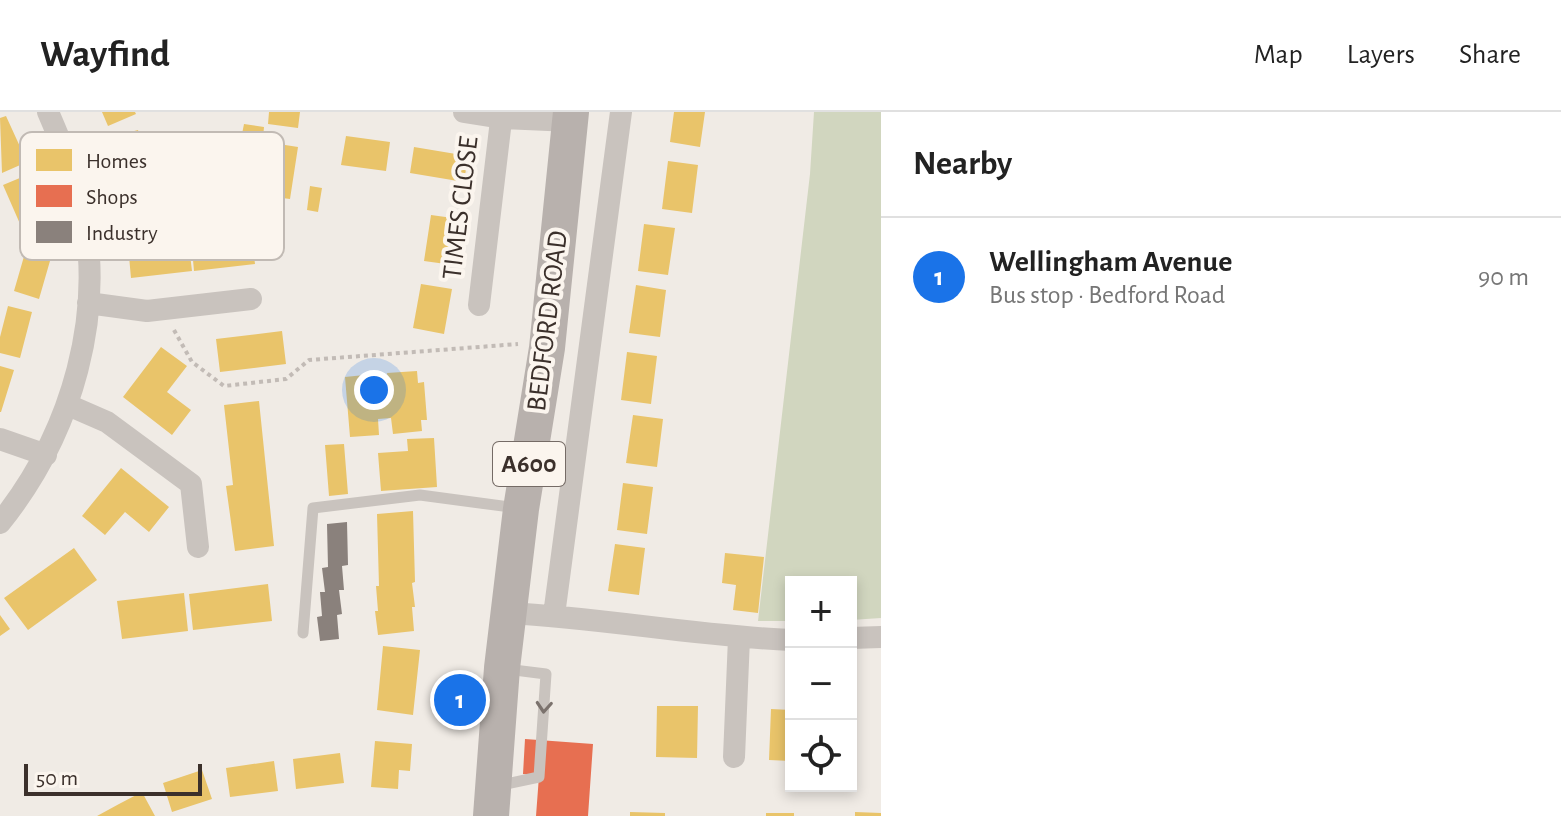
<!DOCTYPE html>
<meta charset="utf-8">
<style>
:root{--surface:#fff;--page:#f2f2f2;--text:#222;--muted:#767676;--line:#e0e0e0;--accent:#1a73e8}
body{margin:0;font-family:"Alegreya Sans",sans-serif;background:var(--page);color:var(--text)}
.controls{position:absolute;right:24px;bottom:24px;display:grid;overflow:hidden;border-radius:0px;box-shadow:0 4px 12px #0003}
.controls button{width:72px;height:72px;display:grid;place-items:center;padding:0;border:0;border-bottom:2px solid var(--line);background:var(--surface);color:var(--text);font:40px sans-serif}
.scale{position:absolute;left:24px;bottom:20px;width:178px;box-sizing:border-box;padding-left:8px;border:4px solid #3b302b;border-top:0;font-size:22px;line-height:28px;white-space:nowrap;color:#3b302b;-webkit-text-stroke:6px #fbf5ee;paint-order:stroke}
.you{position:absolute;left:374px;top:278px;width:28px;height:28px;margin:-20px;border:6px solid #fff;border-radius:50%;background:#1a73e8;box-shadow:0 0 0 12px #1a73e833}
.badge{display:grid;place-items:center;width:52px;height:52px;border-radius:50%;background:var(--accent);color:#fff;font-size:26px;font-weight:700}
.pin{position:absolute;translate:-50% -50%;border:4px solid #fff;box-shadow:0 2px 8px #0006}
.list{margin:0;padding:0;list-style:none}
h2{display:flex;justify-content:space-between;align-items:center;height:104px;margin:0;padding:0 32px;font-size:34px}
h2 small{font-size:26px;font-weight:400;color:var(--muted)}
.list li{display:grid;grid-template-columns:52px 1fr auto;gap:24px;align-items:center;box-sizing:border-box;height:120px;padding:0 32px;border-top:2px solid var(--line)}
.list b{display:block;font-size:30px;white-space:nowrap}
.list p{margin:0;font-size:26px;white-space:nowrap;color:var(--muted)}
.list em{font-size:26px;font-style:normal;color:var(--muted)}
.icon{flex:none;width:44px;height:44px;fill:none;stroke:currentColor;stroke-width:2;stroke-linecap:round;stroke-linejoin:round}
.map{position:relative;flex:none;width:881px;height:704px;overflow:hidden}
header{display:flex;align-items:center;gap:48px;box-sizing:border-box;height:112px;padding:0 40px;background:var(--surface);border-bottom:2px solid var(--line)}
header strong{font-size:38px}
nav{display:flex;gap:44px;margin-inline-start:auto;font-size:28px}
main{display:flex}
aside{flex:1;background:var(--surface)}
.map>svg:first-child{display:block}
.green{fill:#d1d6bf}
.homes{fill:#e9c46a}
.shops{fill:#e76f51}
.industry{fill:#8a817c}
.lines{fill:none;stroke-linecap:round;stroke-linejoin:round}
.path{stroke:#c2bbb6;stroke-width:4;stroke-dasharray:4 4;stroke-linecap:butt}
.lane{stroke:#c9c3be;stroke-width:11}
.street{stroke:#c9c3be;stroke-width:22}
.primary{stroke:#b8b1ad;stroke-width:36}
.oneway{stroke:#7b726d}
.labels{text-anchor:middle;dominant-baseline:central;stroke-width:8;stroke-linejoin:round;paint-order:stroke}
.shield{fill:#fbf5ee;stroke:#756b66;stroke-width:2}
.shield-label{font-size:26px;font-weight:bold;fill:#3b302b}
.street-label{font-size:28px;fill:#3b302b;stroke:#fbf5ee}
.key{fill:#fbf5ee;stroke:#c1bab4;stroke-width:2}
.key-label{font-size:22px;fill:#3b302b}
</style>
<header>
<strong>Wayfind</strong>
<nav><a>Map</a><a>Layers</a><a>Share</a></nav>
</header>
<main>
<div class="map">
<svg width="881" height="704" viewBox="0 0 881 704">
<rect width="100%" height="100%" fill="#f0ebe5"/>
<path class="green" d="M814,0H881V506L851,508V470H791V509H758L810,62Z"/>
<path class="homes" d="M102,0H135L136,2L108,14Z
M269,0H300L298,16L268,12Z
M674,0H705L700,35L670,30Z
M6,4L27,50L2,61L0,6Z
M244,12L264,15L263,26L242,22Z
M138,18L153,74L123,82L108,26Z
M346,24L390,30L386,59L341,53Z
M266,30L298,35L290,87L267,84L272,53L262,51Z
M414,35L468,44L464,70L410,61Z
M668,49L698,53L692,101L662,97Z
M27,63L47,111L24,121L3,73Z
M310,74L322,76L318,100L307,98Z
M431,103L460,107L453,153L424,149Z
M644,112L675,116L668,163L638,159Z
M251,119L255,152L194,159L191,126Z
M188,126L192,159L131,166L128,133Z
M27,134L52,142L39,187L14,179Z
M421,172L452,177L444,222L413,216Z
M636,173L666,178L660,225L629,221Z
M8,194L32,200L20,246L0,241V225Z
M282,219L286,252L220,260L216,227Z
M161,235L187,254L167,280L191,298L172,323L123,285Z
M627,240L657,244L651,292L621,288Z
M0,254L14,258L1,300H0Z
M417,259L418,271L424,270L427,308H421L422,319L393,322L391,306L378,307L379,323L350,325L345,265L374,262L375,278L389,277L387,261Z
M259,289L274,434L235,439L226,374L233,373L224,293Z
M633,303L663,307L657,355L626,351Z
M434,326L437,375L381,379L378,341L408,339L407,327Z
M344,332L348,382L329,384L325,333Z
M121,356L169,395L149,420L125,400L105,423L82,404Z
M623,371L653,375L647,422L617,418Z
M413,399L415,470L412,471L415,495H412L414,519L378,523L375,499H378L376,474H379L377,402Z
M615,432L645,436L639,483L608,479Z
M74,436L97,468L28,518L4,486Z
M725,441L764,445L758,501L733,498L736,473L722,471Z
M268,472L272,509L193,518L189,482Z
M184,481L188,519L122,527L117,489Z
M0,503L10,517L0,524Z
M383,534L420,538L413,603L377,598Z
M657,594H698L697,646L656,645Z
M771,597L791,598V649L769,648Z
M375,629L412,632L410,659L399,658L398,677L371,675Z
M340,641L344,671L296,677L293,647Z
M274,649L278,679L230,685L226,656Z
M202,658L212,687L172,700L163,671Z
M142,680L155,704H97L119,692Z
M630,700L665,701V704H630Z
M855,700L881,701V704H855Z
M766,701H794V704H766Z"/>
<path class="shops" d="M525,627L593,632L588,704H536L539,664L523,662Z"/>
<path class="industry" d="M347,410L348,453L342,454L344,478H339L342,502L337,503L339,527L320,529L317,505L322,504L320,480H325L322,456L328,455L327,412Z"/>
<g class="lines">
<path class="path" d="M174,218L192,250L224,274L286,267L309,248L518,232"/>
<path class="lane" d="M303,521L313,396L420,383L517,396
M497,674L539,665L546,562L506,557"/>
<path class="street" d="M464,0L502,6L571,9
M88,191L147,199L251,187
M479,193L502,0
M68,293L107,310L191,372L198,435
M0,327L46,343
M0,411C72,321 108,200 80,86C72,56 60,28 48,0
M509,501C603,506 696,524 791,528
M554,503L621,0
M851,526L881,525
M734,645L739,526"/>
<path class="primary" d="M491,704L502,556L521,397L547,236L571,0"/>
</g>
<defs><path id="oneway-chevron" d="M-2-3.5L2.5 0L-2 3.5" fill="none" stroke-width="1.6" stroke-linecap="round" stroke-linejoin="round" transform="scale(2)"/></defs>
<use class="oneway" href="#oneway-chevron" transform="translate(544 595) rotate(94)"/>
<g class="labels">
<rect class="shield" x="493" y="330" width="72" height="44" rx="6"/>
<g class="shield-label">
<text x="529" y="352">A600</text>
</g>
<g class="street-label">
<text transform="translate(461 96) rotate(-83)">TIMES CLOSE</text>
<text transform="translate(548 209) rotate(-83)">BEDFORD ROAD</text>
</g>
</g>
<rect x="20" y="20" width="264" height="128" rx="12" class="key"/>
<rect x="36" y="37" width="36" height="22" fill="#e9c46a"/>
<rect x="36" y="73" width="36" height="22" fill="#e76f51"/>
<rect x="36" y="109" width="36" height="22" fill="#8a817c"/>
<g class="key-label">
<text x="86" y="56">Homes</text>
<text x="86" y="92">Shops</text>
<text x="86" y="128">Industry</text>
</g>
</svg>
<div class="controls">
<button>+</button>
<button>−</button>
<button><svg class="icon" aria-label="locate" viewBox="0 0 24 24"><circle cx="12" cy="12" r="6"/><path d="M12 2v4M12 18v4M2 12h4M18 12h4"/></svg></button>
</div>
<div class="scale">50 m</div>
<div class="you"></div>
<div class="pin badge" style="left:460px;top:588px">1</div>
</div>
<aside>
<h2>Nearby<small></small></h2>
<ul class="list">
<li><span class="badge">1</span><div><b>Wellingham Avenue</b><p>Bus stop · Bedford Road</p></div><em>90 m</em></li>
</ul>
</aside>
</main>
